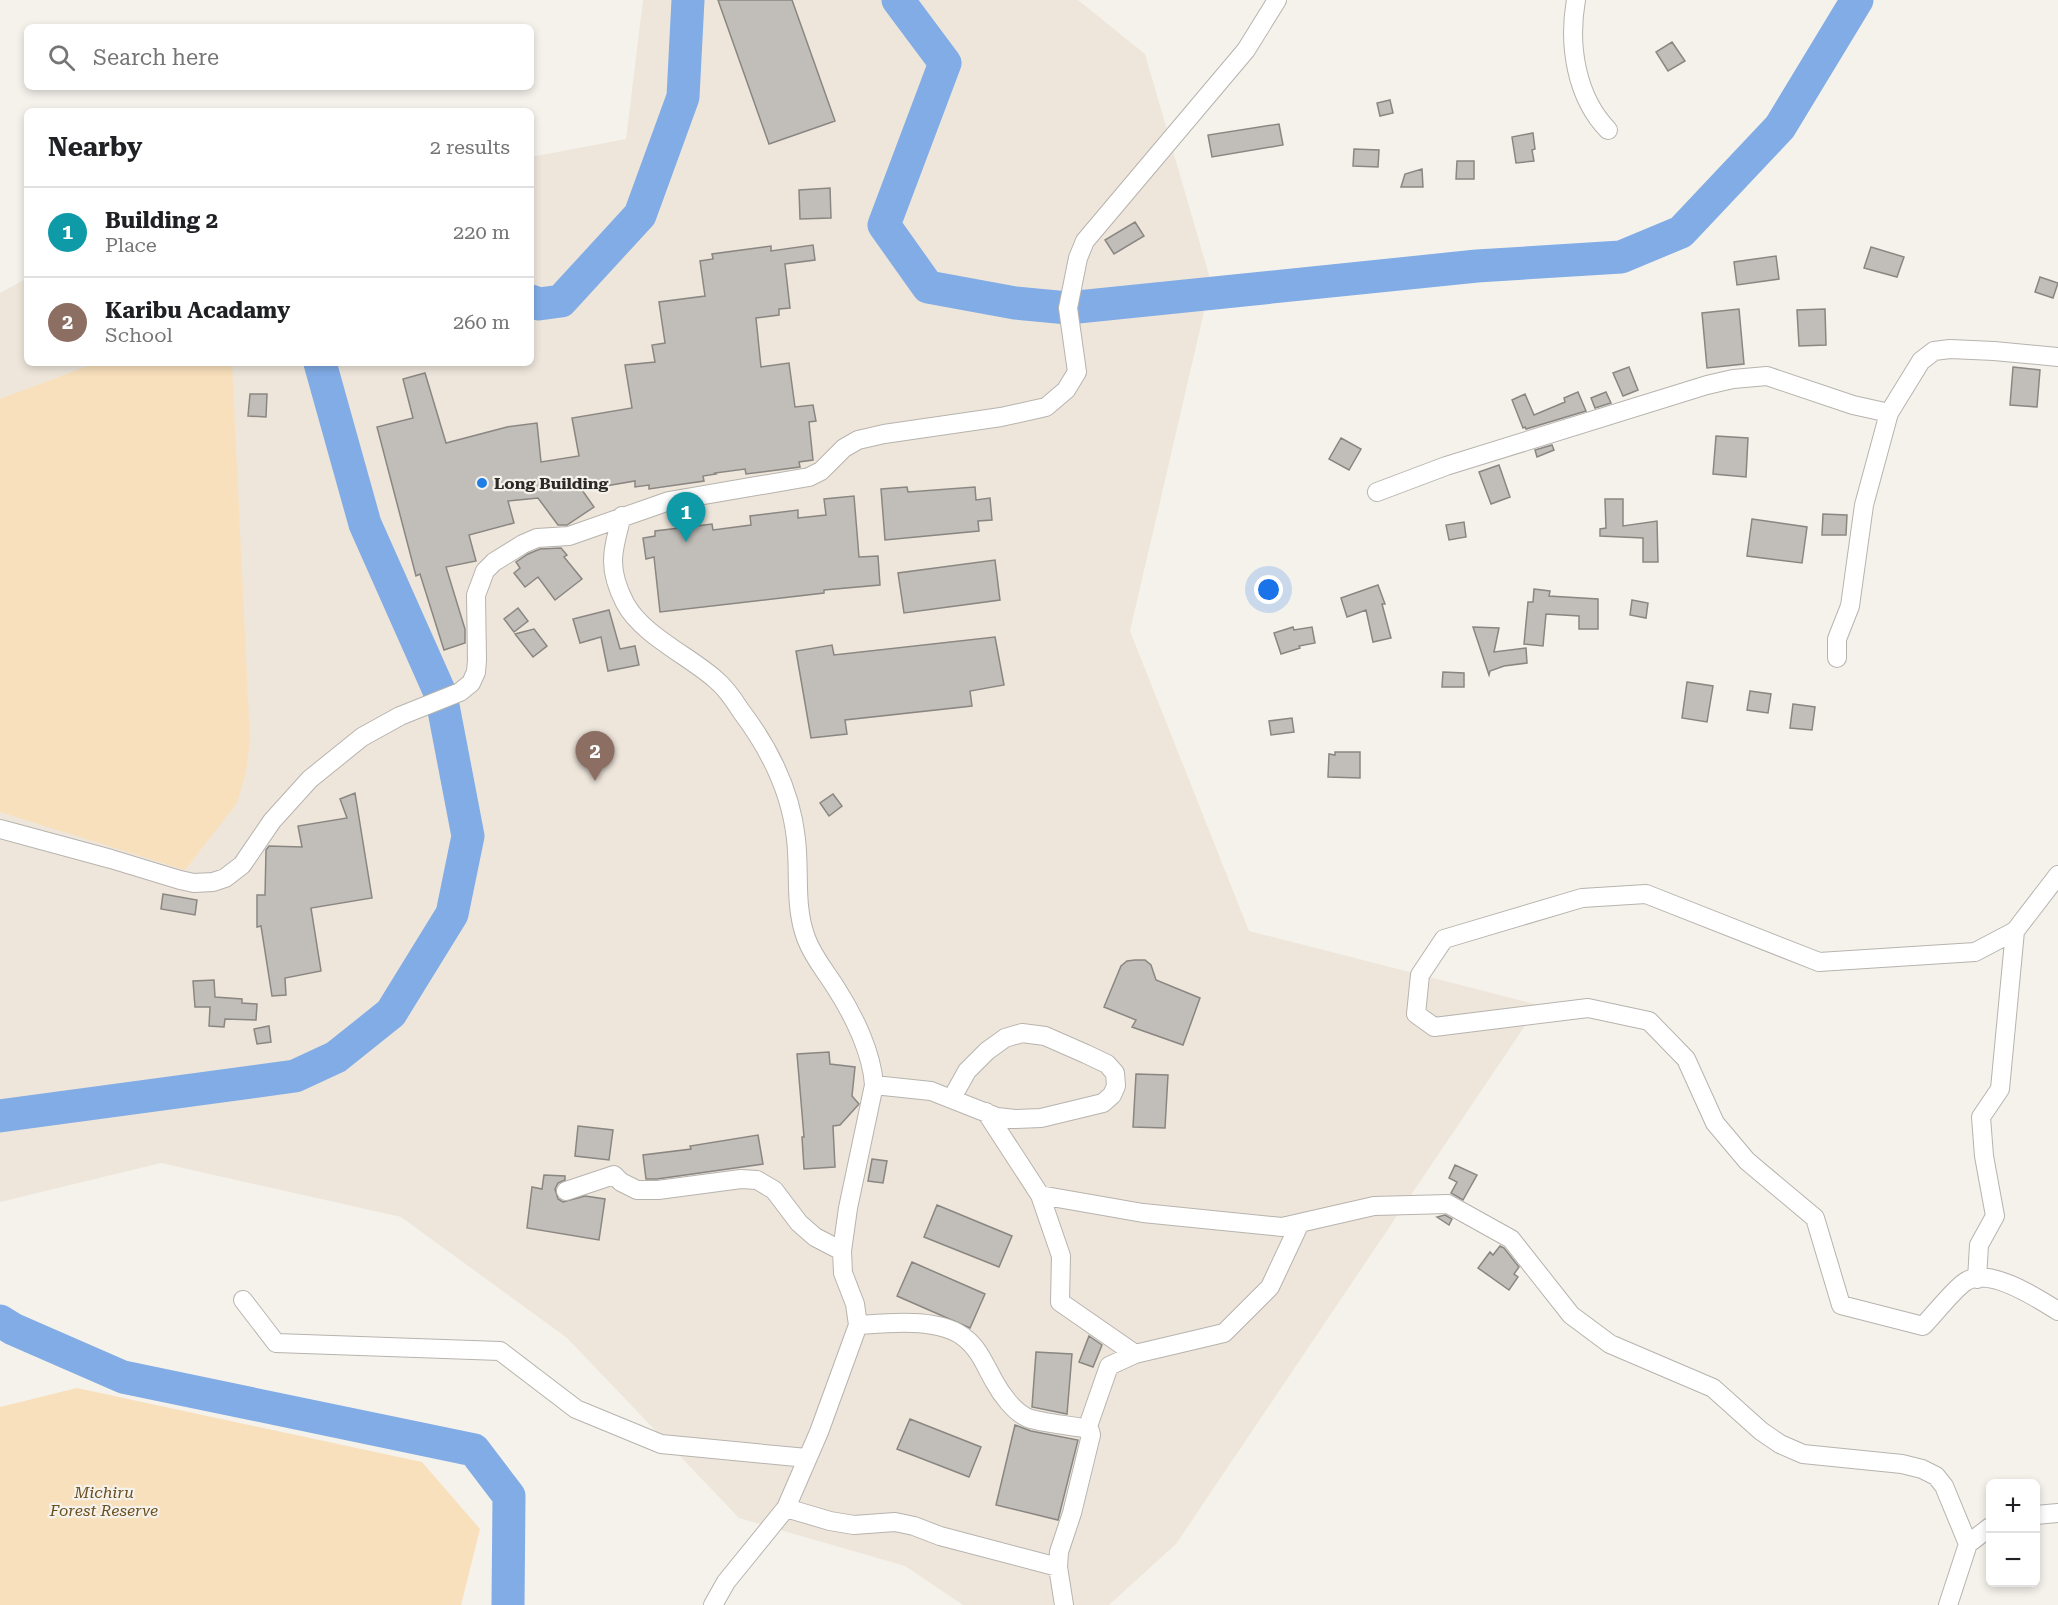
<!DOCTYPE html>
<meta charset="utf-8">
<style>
:root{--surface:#fff;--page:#f2f2f2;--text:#202124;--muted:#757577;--line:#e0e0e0;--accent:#2563eb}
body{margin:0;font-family:"Roboto Serif",serif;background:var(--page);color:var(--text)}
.controls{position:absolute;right:18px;bottom:18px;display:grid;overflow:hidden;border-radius:9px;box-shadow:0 3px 9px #0003}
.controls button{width:54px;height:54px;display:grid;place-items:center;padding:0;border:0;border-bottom:2px solid var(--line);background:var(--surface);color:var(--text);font:30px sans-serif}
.you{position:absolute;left:1269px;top:590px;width:21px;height:21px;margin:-15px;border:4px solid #fff;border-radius:50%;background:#1a73e8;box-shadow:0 0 0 9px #1a73e833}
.badge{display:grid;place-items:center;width:39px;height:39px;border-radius:50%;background:var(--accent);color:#fff;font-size:20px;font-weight:700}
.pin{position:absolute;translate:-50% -50px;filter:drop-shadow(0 2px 3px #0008)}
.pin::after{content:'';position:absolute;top:32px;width:21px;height:18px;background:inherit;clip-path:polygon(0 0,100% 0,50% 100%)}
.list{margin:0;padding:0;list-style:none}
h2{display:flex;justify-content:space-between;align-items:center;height:78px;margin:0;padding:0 24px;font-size:26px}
h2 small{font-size:20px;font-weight:400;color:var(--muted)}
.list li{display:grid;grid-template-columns:39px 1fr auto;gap:18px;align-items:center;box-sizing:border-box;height:90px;padding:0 24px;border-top:2px solid var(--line)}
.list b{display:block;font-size:22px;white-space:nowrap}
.list p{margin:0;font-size:20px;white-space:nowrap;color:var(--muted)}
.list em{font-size:20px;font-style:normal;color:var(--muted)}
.icon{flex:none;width:33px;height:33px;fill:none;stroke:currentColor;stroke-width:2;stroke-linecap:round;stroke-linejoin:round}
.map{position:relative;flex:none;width:2058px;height:1605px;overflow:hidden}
.search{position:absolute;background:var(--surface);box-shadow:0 3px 9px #0003;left:24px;top:24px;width:510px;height:66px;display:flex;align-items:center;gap:15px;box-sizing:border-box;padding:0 21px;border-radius:9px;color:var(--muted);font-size:22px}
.panel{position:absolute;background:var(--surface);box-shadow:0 3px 9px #0003;left:24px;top:108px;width:510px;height:258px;border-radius:9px}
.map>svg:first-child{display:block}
.built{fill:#eee6db}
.green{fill:#f9e0bc}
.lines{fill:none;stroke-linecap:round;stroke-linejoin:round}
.river{stroke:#81ace5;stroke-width:33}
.building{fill:#c1bdb8;stroke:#8a8682;stroke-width:1.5}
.minor-casing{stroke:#b7b3ae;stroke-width:20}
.minor{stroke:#fff;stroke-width:18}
.poi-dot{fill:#1f7de6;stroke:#f5f2ec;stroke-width:2}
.labels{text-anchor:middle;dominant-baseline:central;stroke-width:4.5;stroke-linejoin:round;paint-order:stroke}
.poi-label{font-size:16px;font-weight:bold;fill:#2c2a28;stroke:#f5f2ec;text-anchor:start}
.park-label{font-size:16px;font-style:italic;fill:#6c4f1f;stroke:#f5f2ec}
</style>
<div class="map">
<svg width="2058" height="1605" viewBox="0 0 2058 1605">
<rect width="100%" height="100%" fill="#f5f2ec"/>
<path class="built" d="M643,0H1078L1145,54L1211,282L1130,631L1249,931L1539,1005L1176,1544L1109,1605H963L905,1566L739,1518L567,1338L401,1217L161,1163L0,1202V293L27,278V363H531V157L626,139Z"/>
<path class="green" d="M96,363H232L250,740L246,772L237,803L185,870L0,812V399Z
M77,1388L422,1462L480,1529L461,1605H0V1407Z"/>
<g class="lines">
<path class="river" d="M898,0L945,63L884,225L928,287L1015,303L1068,308L1477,266L1621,257L1681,232L1780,127L1857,0
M531,301L539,304L561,301L640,215L683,97L688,0
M0,1116L295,1076L336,1057L391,1013L452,914L468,836L441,695L365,524L320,363
M0,1321L13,1329L123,1377L474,1450L509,1496L508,1605"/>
</g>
<path class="building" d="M718,0H792L835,121L769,144Z
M1672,42L1685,61L1668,71L1656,52Z
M1390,100L1393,113L1380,116L1377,103Z
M1279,124L1283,145L1212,157L1208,135Z
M1533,133L1535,149L1532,150L1534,161L1516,163L1512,137Z
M1354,149L1379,150L1378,167L1353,166Z
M1457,161H1474V179H1456Z
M1422,169L1423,187H1401L1405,174Z
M830,188L831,218L800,219L799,190Z
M1135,222L1144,236L1114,254L1105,240Z
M813,245L815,260L785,264L790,308L779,309V315L756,318L761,367L789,363L795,407L813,405L816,421L809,422L813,460L799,462L800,467L746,474L745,469L715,473L716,474L703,476L704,481L649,489V485L635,487V481L582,490L594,507L567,525H558L538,498L508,501L514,523L469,535L476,561L446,567L465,629V643L444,650L420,574L416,576L377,427L413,418L403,379L425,373L446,443L507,427L537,423L541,462L579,456L572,418L632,408L625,365L655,362L652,345L665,343L659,302L705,296L700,261L713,259L712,254L771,246V251Z
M1871,247L1904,257L1897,277L1864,268Z
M1776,256L1779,279L1737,285L1734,262Z
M2040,277L2058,283L2053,298L2035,292Z
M1739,309L1744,364L1707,368L1702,313Z
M1825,309L1826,345L1799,346L1797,310Z
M1629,367L1638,390L1623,396L1613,373Z
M2013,367L2040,370L2037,407L2010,405Z
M1578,392L1586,411L1526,429L1525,427L1523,428L1512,400L1525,394L1534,415L1565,402L1564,398Z
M1606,392L1611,403L1595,408L1591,398Z
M250,394H267L266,417L248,416Z
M1716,436L1748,438L1746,477L1713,474Z
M1341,438L1361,449L1349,470L1329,459Z
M1552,445L1554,450L1537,457L1535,450Z
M1499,465L1510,497L1491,504L1479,472Z
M907,487L908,492L975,487L976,500L990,498L992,520L978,521L979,531L885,540L881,489Z
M854,496L859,557L878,556L880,585L824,590V593L660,612L654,557L646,559L643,538L655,536V531L712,524L713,530L751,525L750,516L798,510V518L826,515L824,499Z
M1605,499H1623V526L1657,521L1658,562H1643V538L1600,536V529L1606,528Z
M1823,514L1847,515L1846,535H1822Z
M1752,519L1807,527L1802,563L1747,556Z
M1464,522L1466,537L1449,540L1446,525Z
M561,548L567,555L564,557L582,579L555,600L538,577L525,587L514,573L520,568L516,562L528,554L540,549Z
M995,560L1000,600L904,613L898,573Z
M1378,585L1385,604H1382L1391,638L1373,642L1366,610L1347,617L1341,598Z
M1534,589L1550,591L1549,596L1598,599V629H1579V616L1546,614L1543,646L1524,644L1528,602H1533Z
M1632,600L1648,603L1646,618L1630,615Z
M518,608L528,621L514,632L504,619Z
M609,610L620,649L635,646L639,665L608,671L601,637L580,643L573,619Z
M1293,627L1294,630L1312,627L1315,643L1299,646L1300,648L1281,654L1274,633Z
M1473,627L1499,628L1494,652L1526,648L1527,663L1504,666L1490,671L1489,675Z
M534,629L547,646L533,657L515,634Z
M995,637L1004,685L970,691L972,706L845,720L847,734L811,738L796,651L832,645L834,655Z
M1443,672L1464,673V687H1442Z
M1687,682L1713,686L1707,722L1682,718Z
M1750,691L1771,694L1768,713L1747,710Z
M1793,704L1815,707L1812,730L1790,728Z
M1292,718L1294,732L1271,735L1269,721Z
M1335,752H1360V778L1328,777L1329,754L1335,755Z
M355,793L372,898L311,908L321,971L285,978L286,995L272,996L261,926L257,927V895H265L266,850L269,846L302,847L298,826L347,818L340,799Z
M833,794L842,806L829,816L820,803Z
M163,894L197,900L195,915L161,909Z
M1135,960H1145L1151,965L1156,980L1200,998L1183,1045L1132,1027L1136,1020L1104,1007L1121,966L1127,961Z
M214,980L215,997L242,999V1003L257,1004L256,1020L225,1019L224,1027L209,1026L210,1007H195L193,981Z
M269,1026L271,1042L257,1044L254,1029Z
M829,1052L830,1064L855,1067L852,1096L859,1104L840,1125L833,1126L835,1167L804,1169L802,1137H804L797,1054Z
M1136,1074L1168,1075L1165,1128L1133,1127Z
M578,1126L613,1130L609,1160L575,1156Z
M758,1135L763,1164L657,1179H646L643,1155L691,1149L690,1146Z
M872,1159L887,1161L883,1183L868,1181Z
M1455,1165L1477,1175L1463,1200L1451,1193L1457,1182L1449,1178Z
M544,1175L565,1176V1180L558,1183L555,1189L558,1199L563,1202L585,1196L605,1199L599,1240L527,1228L532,1187L542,1189Z
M937,1205L1012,1236L999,1267L924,1237Z
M1445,1215L1452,1219L1449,1225L1437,1217Z
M1500,1246L1504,1248L1519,1267L1514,1274L1518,1277L1509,1290L1478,1268L1490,1252L1493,1255Z
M912,1262L985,1294L970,1328L897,1296Z
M1089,1336L1102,1345L1093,1367L1079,1362Z
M1036,1352L1072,1354L1067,1414L1032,1407Z
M910,1419L981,1447L969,1477L897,1449Z
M1015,1425L1031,1431L1078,1440L1058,1520L996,1505Z"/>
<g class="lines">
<g class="minor-casing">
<path id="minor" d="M1576,0C1568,45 1576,97 1608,130
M1377,492L1446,466L1707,385L1733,379L1767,376L1853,405L1889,413
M622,516C612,552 607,568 625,603C641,634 689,656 715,679C725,687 734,700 741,711C769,748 791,792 796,839C800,873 794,905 806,938C813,957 826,972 836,988C854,1016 872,1053 874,1085L848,1208L842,1251L843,1273L855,1304L858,1325L819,1432L786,1508L726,1582L713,1605
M1837,658V639L1850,606L1864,505L1889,413L1921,361L1934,351L1950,349L1994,351L2058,357
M0,829L111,859L180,880L194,883L213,882L225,878L242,865L272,821L310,779L362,737L400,716L460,692L471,683L476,672L477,660L476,595L485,571L494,562L523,544L537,538L569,536L669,501L809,477L821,471L844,448L858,440L884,434L1001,417L1046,407L1066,390L1077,372L1068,308L1078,258L1085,241L1246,50L1277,0
M2058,875L2015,931L1975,952L1819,962L1646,894L1582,898L1444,939L1420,975L1416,1014L1434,1027L1588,1008L1649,1021L1686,1059L1715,1123L1747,1161L1815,1218L1841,1305L1923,1326C1933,1316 1954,1289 1965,1282C1989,1266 2037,1298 2058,1311
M874,1085L931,1091L997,1117L1015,1119L1041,1118L1103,1103L1112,1095L1116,1086L1115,1073L1107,1064L1086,1054L1045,1036L1022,1033L1005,1038L987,1051L967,1071L952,1098
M986,1112L1040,1195L1143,1213L1282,1227L1374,1206L1448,1204L1511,1239L1571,1315L1610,1344L1713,1388L1761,1431L1780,1444L1803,1454L1902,1464L1922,1469L1936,1476L1944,1486L1968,1544
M566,1191L614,1175L621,1182L637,1190H658L741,1179L757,1180L774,1190L799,1223L815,1237L842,1251
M1040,1195L1061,1256L1060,1302L1135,1354L1224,1333L1270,1287L1300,1223
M1977,1279L1979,1245L1995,1216L1984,1156L1981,1117L2000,1089L2015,931
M243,1300L276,1343L500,1351L576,1409L661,1444L807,1458
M858,1325C889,1323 941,1317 966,1339C979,1349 986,1367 994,1381C1001,1394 1014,1412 1028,1418C1042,1423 1068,1425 1083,1428L1090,1431L1091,1435L1072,1513L1059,1552L1058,1567
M1087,1429L1109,1366L1135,1354
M786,1508L830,1521L854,1525L895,1522L914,1526L940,1536L1058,1567L1064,1605
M2036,1515L2058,1513
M1948,1605L1968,1544L1990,1527"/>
</g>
<use href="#minor" class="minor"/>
</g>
<circle class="poi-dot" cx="482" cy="483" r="6"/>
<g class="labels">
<g class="poi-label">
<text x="494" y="483">Long Building</text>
</g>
<g class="park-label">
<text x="104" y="1492">Michiru<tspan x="104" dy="18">Forest Reserve</tspan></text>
</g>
</g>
</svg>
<div class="controls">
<button>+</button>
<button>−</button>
</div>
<div class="you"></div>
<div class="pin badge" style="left:686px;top:542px;background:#0f9aa8">1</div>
<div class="pin badge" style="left:595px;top:781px;background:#8d6e63">2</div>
<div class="search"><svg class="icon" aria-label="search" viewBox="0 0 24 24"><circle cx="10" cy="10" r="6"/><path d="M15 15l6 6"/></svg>Search here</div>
<section class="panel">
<h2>Nearby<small>2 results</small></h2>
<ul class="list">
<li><span class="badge" style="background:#0f9aa8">1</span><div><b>Building 2</b><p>Place</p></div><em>220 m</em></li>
<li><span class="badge" style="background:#8d6e63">2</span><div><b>Karibu Acadamy</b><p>School</p></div><em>260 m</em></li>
</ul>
</section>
</div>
